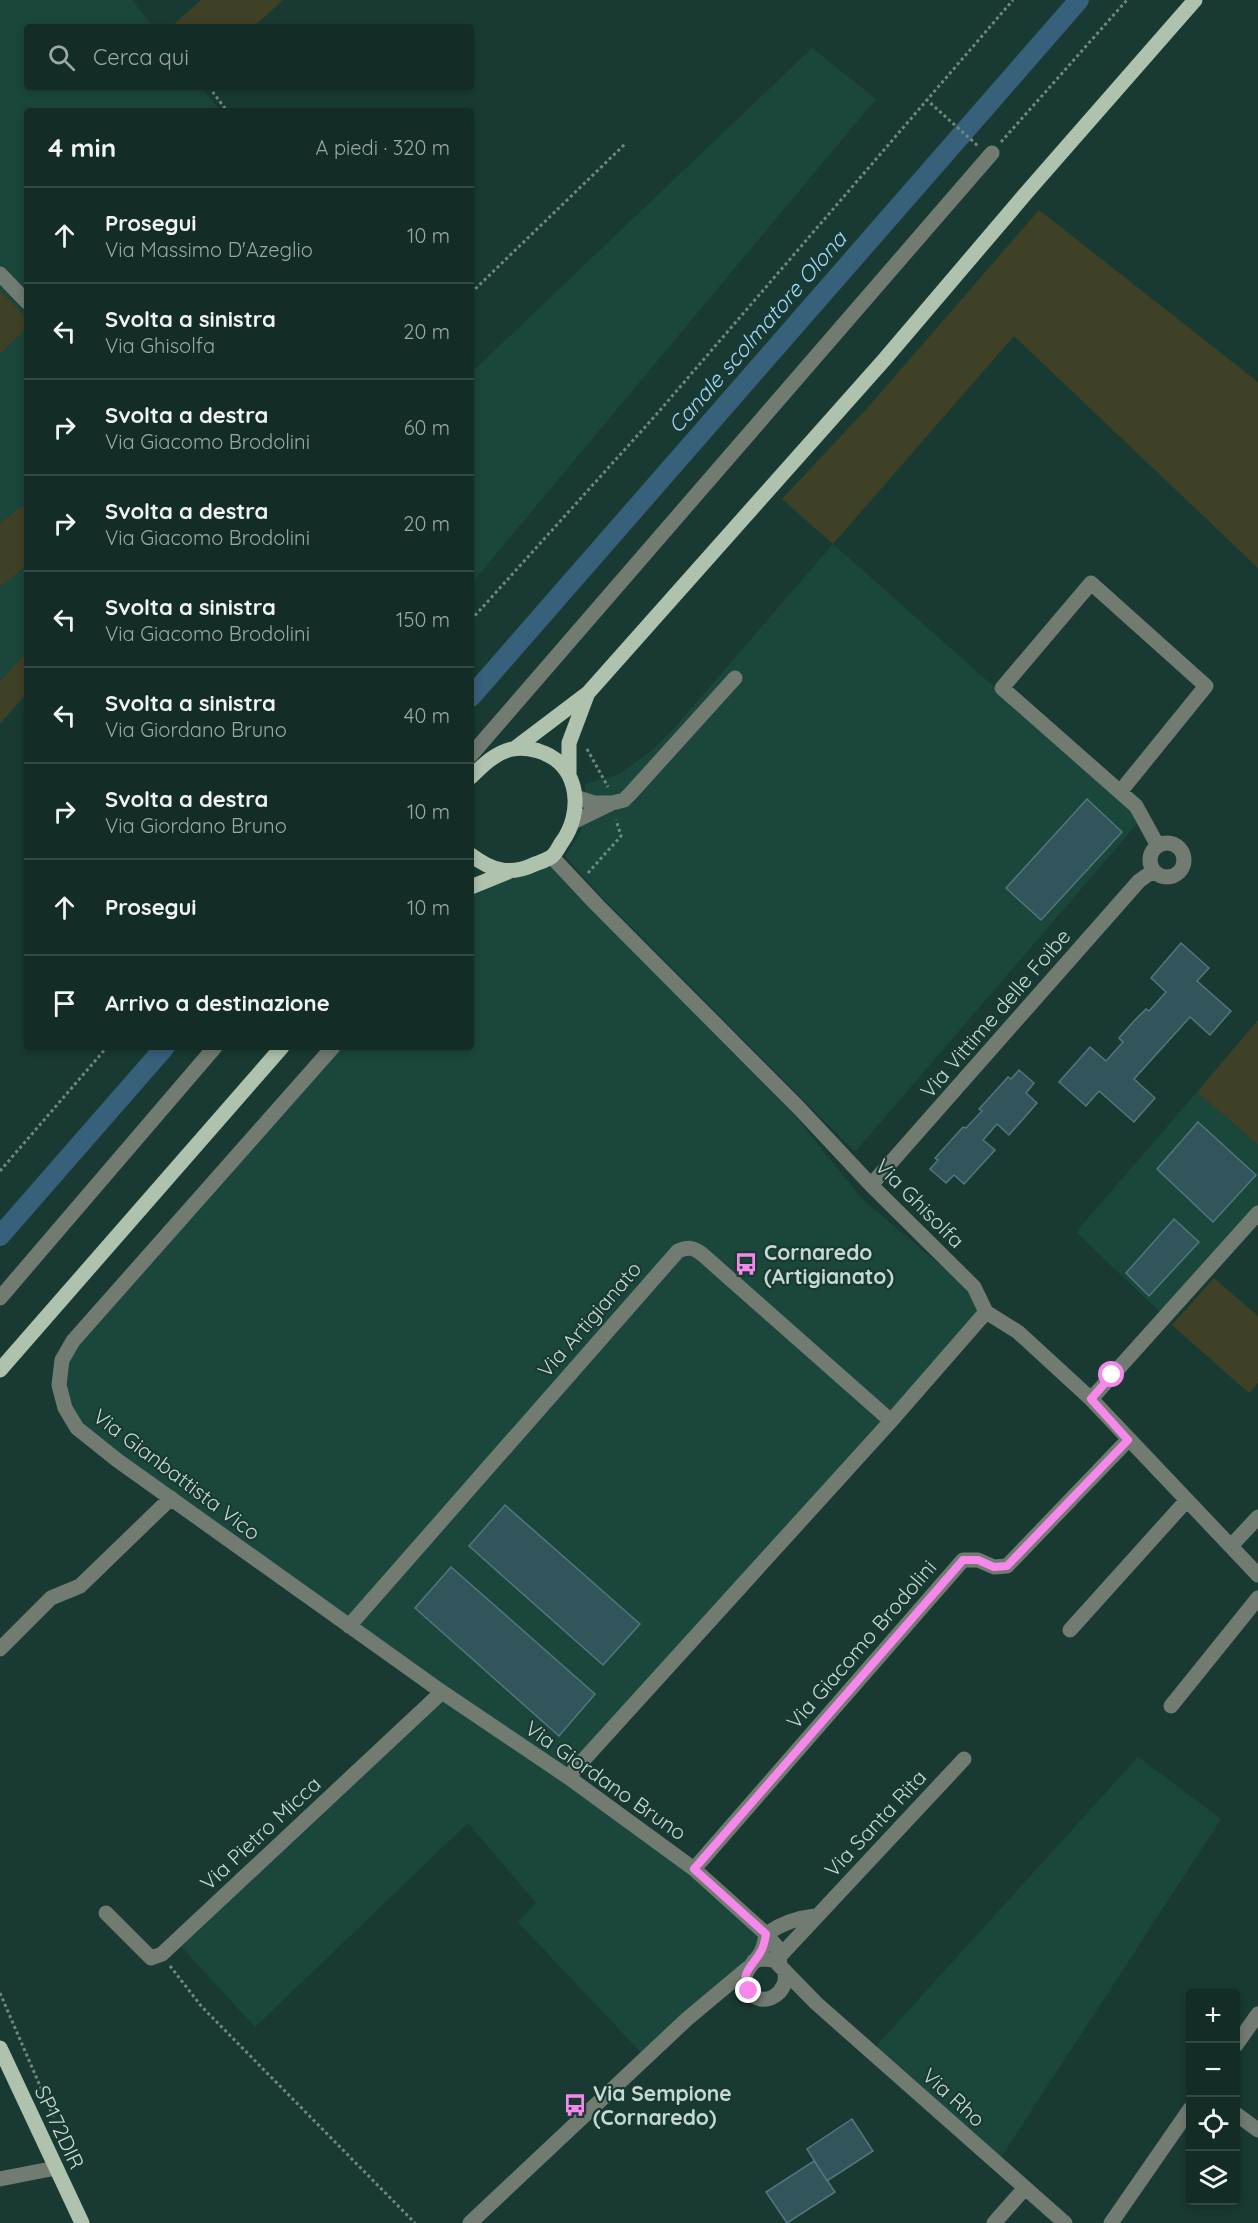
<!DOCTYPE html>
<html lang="it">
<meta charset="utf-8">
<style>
:root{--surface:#132c26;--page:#1c342e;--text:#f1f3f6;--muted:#9da7a7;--line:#324843}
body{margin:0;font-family:Quicksand,sans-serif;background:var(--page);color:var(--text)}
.controls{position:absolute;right:18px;bottom:18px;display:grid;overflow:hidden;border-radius:6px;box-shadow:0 3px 9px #0003}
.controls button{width:54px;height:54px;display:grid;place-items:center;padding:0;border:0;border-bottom:2px solid var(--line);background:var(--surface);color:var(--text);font:30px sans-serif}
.stop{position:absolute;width:18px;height:18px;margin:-14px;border:4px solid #f788eb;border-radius:50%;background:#fff}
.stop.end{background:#f788eb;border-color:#fff;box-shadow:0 2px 6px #0008}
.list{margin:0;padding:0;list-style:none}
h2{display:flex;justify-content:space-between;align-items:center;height:78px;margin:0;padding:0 24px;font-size:26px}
h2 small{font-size:20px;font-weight:400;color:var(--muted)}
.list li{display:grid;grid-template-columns:39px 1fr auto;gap:18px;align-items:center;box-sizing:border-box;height:96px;padding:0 24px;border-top:2px solid var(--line)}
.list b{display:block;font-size:22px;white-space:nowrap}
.list p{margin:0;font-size:20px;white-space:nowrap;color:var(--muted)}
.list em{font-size:20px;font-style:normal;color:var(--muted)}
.icon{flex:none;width:33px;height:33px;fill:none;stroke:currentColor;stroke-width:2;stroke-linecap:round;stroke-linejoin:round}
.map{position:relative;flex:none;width:1258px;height:2223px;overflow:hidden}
.search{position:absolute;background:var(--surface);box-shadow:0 3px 9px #0003;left:24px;top:24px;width:450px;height:66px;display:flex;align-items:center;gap:15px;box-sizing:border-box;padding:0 21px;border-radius:6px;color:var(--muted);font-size:22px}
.panel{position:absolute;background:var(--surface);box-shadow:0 3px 9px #0003;left:24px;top:108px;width:450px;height:942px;border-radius:6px}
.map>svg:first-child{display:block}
.built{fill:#1b463c}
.green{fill:#3e4126}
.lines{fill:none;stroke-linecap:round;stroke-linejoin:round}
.canal{stroke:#37607b;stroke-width:20}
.building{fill:#31555a;stroke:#52777c;stroke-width:1.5}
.path{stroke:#6f8881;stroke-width:3;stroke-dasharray:3 3;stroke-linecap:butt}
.minor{stroke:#717b71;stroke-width:15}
.major{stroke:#aec2ae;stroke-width:15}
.route{stroke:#f788eb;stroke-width:8}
.labels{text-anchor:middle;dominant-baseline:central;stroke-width:4.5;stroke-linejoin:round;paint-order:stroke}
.street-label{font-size:21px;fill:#c7d9d3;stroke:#193a32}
.poi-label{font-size:21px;font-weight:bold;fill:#c7d9d3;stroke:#193a32;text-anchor:start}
.water-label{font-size:22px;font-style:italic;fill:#a2d8fc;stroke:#193a32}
</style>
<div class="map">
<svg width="1258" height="2223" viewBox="0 0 1258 2223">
<rect width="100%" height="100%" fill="#193a32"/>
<path class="built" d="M0,0H132L153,27H27V87H201L220,111H27V318L0,290Z
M812,48L876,99L471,584V373Z
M27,328V502L0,523V354Z
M833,544L1142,818L855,1152L602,897L565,856L580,834L585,809V784L617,775L650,752L670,733Z
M27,565V651L0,681V587Z
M552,857L792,1112L863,1200L964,1285L986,1312L573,1784L766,1934L764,1945L646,2058L518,1922L536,1903L468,1823L255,2027L176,1941L442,1691L117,1460L65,1408L62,1360L333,1047H471V887Z
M1197,1092L1258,1145V1207L1163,1315L1076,1232Z
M1138,1757L1221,1819L996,2165L869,2054Z"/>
<path class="green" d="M201,0H283L253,27H175L173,25Z
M1039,210L1258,382V568L1014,336L833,544L782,499L870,405Z
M0,290L27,318V328L0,354Z
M27,502V565L0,587V523Z
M27,651V693L0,724V681Z
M1258,1020V1145L1197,1092Z
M1214,1278L1258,1316V1383L1249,1393L1172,1325Z"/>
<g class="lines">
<path class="canal" d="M471,697L1079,0
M0,1236L165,1047"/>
</g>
<path class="building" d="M1087,799L1122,832L1041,920L1006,888Z
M1181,943L1209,968L1197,981L1231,1011L1210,1035L1190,1017L1134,1079L1155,1098L1134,1122L1099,1091L1086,1106L1059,1082L1090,1047L1106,1061L1123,1042L1119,1038L1134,1021L1146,1009L1149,1011L1166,992L1151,978Z
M1019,1070L1034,1083L1026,1093L1037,1103L1009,1135L997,1124L983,1140L995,1150L964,1184L954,1175L946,1183L930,1169L938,1160L935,1158L963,1127L966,1128L982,1111L979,1109L1008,1077L1011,1079Z
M1198,1122L1256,1175L1213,1222L1157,1169Z
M1174,1219L1199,1242L1149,1296L1126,1273Z
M505,1505L640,1624L603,1665L469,1546Z
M451,1567L595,1694L559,1736L415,1608Z
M852,2119L873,2151L827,2181L807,2149Z
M814,2161L835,2192L787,2223L766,2192Z"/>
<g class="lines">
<path class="path" d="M209,87L227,111
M926,99L978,146
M1001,142L1127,0
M471,293L625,144
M471,620L655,416L1013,0
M587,749L608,787
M588,873L621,836L616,820
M0,1171L107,1047
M170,1966L202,2007L415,2223
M0,1993L56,2123"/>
<path class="minor" d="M0,274L27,302
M471,755L992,153
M1120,792L1206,686L1091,583L1002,688L1136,806L1158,846
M612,803L624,800L631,793L735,678
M573,822L612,803H594L575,797
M1150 860a17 17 0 1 1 34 0a17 17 0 1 1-34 0Z
M552,857L597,905L798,1107L871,1185L974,1287L986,1312L1018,1332L1091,1399L1258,1575
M333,1047L73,1341L62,1360L59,1385L65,1408L77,1428L117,1460L442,1692L568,1777L694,1869L766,1934L777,1947L780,1964
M871,1185L1139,881L1153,871
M0,1298L215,1047
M1091,1399L1258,1213
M1231,1546L1258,1517
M349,1626L678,1251C688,1247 693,1247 702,1254L891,1421
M1070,1630L1187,1500
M0,1649L51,1598L80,1586L171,1498
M1171,1706L1258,1598
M568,1777L891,1421L986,1312
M694,1869L963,1560H978L994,1567L1007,1566L1128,1440
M106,1913L151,1958L162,1954L442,1692
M766,1934C765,1940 764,1947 761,1952C754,1965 738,1973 748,1989C761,2012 792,1992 784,1970
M766,1934C782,1923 796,1918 815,1916
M780,1956L964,1759
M754,1961L761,1959L774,1960L816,2003L1065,2223
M1236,2045L1258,2014
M1236,2114L1258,2130
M0,2179L56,2168
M470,2223L687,2019L748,1968
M994,2223L1025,2188
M1111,2223L1190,2109"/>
<path class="major" d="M514,749L588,693L884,360L1027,192L1195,0
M569,774V743L587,695
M471,777C483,765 495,753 512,749C522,747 535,749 544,753C580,768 583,813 562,842C559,846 556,854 551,857C547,860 540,862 535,864C510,876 492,871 471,855
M471,887L508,872
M0,1370L282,1047
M0,2048L82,2223"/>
</g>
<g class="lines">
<path class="route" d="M749,1991C739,1973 752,1967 760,1953C764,1947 765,1941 766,1934L694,1869L963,1560H978L994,1567L1007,1566L1128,1440L1091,1399L1112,1375"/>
</g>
<defs>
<g id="bus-bare" transform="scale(1.8)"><path d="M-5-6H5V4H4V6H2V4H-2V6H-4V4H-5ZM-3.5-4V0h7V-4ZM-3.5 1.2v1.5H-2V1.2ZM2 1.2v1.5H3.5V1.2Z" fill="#f788eb" stroke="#193a32" stroke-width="2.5" paint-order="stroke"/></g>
</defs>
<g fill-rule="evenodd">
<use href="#bus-bare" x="746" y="1264"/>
<use href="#bus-bare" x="575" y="2105"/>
</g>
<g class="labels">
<g class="street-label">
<text transform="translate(995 1013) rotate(-49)">Via Vittime delle Foibe</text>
<text transform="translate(920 1203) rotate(45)">Via Ghisolfa</text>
<text transform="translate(589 1319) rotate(-49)">Via Artigianato</text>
<text transform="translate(177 1474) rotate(37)">Via Gianbattista Vico</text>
<text transform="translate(861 1644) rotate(-49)">Via Giacomo Brodolini</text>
<text transform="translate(606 1780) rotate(35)">Via Giordano Bruno</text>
<text transform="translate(875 1823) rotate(-47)">Via Santa Rita</text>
<text transform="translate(260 1833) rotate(-43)">Via Pietro Micca</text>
<text transform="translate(954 2097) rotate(42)">Via Rho</text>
<text transform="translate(60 2127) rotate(65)">SP172DIR</text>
</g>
<g class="poi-label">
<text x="764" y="1252">Cornaredo<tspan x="764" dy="24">(Artigianato)</tspan></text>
<text x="593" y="2093">Via Sempione<tspan x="593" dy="24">(Cornaredo)</tspan></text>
</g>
<g class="water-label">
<text transform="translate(757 332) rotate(-49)">Canale scolmatore Olona</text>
</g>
</g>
</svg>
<div class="controls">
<button>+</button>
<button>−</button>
<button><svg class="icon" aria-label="locate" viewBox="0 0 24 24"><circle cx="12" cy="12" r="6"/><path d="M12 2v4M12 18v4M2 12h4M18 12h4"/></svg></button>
<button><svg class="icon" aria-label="layers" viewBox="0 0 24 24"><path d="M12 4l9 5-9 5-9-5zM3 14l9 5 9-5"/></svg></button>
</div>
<div class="stop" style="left:1112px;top:1375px"></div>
<div class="stop end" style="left:749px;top:1991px"></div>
<div class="search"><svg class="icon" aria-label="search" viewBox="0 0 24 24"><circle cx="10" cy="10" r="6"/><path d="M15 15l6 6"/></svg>Cerca qui</div>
<section class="panel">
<h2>4 min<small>A piedi · 320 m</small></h2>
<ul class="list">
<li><svg class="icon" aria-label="ahead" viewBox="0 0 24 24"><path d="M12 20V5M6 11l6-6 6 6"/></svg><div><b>Prosegui</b><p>Via Massimo D'Azeglio</p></div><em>10 m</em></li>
<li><svg class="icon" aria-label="left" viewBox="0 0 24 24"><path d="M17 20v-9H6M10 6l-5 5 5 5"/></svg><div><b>Svolta a sinistra</b><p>Via Ghisolfa</p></div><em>20 m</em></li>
<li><svg class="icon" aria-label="right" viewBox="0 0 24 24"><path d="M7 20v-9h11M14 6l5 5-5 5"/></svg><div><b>Svolta a destra</b><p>Via Giacomo Brodolini</p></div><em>60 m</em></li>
<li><svg class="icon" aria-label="right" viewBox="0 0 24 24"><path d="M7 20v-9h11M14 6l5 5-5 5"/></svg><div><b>Svolta a destra</b><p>Via Giacomo Brodolini</p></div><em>20 m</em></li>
<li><svg class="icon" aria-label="left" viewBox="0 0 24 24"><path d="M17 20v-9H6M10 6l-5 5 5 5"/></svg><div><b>Svolta a sinistra</b><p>Via Giacomo Brodolini</p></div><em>150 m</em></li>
<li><svg class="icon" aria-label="left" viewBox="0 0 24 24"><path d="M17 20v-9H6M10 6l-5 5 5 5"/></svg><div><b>Svolta a sinistra</b><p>Via Giordano Bruno</p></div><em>40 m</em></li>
<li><svg class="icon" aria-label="right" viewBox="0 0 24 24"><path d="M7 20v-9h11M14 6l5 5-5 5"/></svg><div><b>Svolta a destra</b><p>Via Giordano Bruno</p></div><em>10 m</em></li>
<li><svg class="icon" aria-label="ahead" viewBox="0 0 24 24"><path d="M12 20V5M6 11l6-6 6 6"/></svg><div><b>Prosegui</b></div><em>10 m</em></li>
<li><svg class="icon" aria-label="arrive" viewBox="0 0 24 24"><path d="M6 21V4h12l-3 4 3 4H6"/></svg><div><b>Arrivo a destinazione</b></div></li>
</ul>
</section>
</div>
